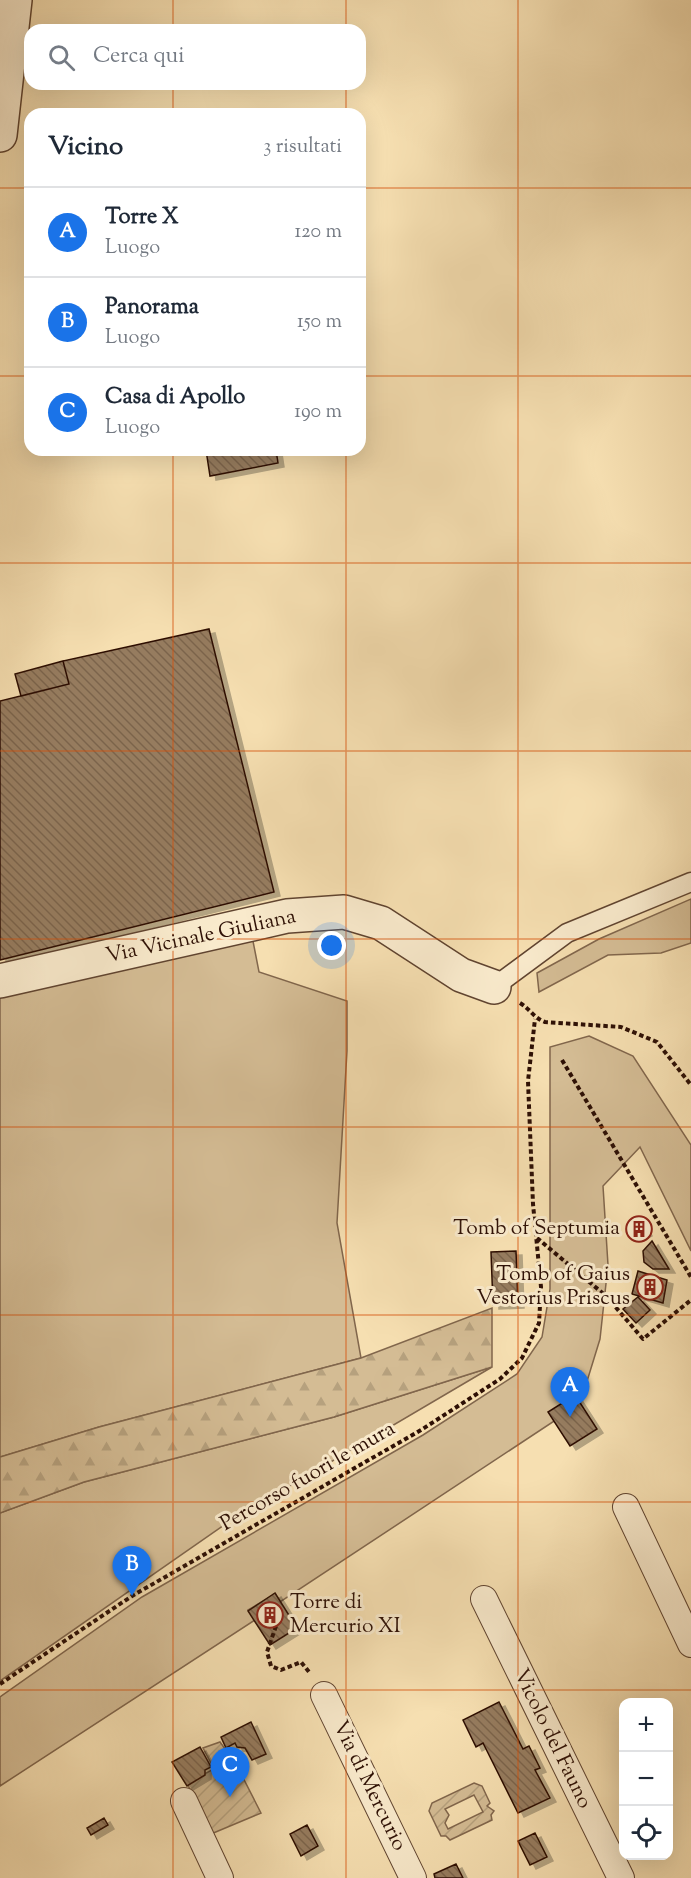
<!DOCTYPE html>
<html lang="it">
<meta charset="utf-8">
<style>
:root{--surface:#fff;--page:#f2f2f3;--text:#1f2937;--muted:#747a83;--line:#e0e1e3;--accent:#1a73e8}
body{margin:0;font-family:"Sorts Mill Goudy",serif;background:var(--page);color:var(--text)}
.controls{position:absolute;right:18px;bottom:18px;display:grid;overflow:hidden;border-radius:12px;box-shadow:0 6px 24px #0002}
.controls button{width:54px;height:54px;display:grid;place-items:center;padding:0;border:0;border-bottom:2px solid var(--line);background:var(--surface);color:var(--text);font:30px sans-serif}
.you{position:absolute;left:332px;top:946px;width:21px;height:21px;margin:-15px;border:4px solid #fff;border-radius:50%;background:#1a73e8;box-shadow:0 0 0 9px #1a73e833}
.badge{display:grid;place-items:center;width:39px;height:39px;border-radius:50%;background:var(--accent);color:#fff;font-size:20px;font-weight:700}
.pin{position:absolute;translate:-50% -50px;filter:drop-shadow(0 2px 3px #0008)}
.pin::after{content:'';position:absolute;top:32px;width:21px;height:18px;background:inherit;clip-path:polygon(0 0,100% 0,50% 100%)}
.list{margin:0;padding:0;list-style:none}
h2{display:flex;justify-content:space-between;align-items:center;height:78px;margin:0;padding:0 24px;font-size:26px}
h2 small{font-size:20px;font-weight:400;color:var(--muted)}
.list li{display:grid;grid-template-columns:39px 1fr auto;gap:18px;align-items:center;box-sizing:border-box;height:90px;padding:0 24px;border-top:2px solid var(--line)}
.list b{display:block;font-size:22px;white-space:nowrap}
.list p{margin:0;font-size:20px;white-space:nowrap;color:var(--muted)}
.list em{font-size:20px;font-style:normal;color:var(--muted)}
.icon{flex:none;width:33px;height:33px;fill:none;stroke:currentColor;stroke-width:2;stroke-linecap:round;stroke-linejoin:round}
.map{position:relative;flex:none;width:691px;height:1878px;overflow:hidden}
.search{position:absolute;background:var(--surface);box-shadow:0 6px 24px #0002;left:24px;top:24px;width:342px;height:66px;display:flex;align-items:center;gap:15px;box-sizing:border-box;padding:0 21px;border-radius:18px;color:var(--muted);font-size:22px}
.panel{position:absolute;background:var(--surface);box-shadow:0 6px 24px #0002;left:24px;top:108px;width:342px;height:348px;border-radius:18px}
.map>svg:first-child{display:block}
.green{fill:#d4bc94;stroke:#81664c;stroke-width:1.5}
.forest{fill:url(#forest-firs);stroke:#81664c;stroke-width:1.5}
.garden{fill:url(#garden-furrows);stroke:#81664c;stroke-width:1.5;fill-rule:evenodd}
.building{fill:url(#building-back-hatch);stroke:#2e1005;stroke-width:1.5;filter:url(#shadow)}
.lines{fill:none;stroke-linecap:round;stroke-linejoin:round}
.service-casing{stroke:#604430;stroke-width:21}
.pedestrian-casing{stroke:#604430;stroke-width:28}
.minor-casing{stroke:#604430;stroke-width:36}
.path{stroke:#2e1005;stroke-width:4;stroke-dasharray:4.5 3;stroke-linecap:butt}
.service{stroke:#f9eacc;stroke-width:18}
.pedestrian{stroke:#f9eacc;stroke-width:26}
.minor{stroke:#f9eacc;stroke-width:33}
.grid{fill:none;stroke:#d5520b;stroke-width:1.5;stroke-opacity:0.55}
.labels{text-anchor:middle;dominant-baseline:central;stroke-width:6;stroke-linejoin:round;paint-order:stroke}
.street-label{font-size:21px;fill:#2e1005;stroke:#f9eacc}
.poi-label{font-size:21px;fill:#2e1005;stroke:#f9eacc;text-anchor:end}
</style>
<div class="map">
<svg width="691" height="1878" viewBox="0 0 691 1878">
<defs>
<pattern id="forest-firs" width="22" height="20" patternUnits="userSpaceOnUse" patternTransform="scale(1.5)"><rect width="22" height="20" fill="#d4bc94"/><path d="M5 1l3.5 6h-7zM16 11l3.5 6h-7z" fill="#b6a17e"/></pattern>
<pattern id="garden-furrows" width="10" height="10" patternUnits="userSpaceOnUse" patternTransform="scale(1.5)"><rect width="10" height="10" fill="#d4bc94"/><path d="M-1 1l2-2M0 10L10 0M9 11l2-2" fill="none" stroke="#b6a17e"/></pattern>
<pattern id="building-back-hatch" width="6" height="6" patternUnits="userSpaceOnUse" patternTransform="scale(1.5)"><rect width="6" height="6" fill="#967c5e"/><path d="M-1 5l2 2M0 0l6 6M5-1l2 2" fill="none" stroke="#7b644c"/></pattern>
<filter id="shadow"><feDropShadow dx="6" dy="4" stdDeviation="0" flood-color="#0004"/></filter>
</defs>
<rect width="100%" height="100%" fill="#f6dfb1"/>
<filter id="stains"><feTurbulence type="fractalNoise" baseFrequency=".00333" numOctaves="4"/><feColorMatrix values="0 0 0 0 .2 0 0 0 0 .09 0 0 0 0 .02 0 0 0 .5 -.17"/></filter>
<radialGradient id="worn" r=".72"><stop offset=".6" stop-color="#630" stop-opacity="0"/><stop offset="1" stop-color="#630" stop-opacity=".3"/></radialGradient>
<path class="green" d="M691,899V943L661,953L608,955L539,992L537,973L599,939Z
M252,936L259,972L347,1001V1051L337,1223L361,1358L99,1427L0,1457V995Z
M589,1036L633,1056L691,1145V1251L640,1147L603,1186L608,1265L600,1339L580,1404L280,1602L275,1594L248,1610L255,1620L0,1786V1697L142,1597L423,1435L517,1374L542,1337L550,1289V1047Z
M492,1367L227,1523L0,1681V1513L84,1482L334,1417Z"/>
<path class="forest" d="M492,1308V1367L334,1417L84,1482L0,1513V1457L99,1427L361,1358Z"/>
<path class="garden" d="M220,1742L236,1764L261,1813L211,1834L187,1783L214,1769L203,1748Z
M474,1783L482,1786L490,1803L487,1806L494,1811L491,1815L492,1820L450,1840L446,1836H441L429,1811L432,1803ZM474,1795L483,1812L448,1829L445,1823L449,1815L445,1809Z"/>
<path class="building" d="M206,450H276L278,463L210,476Z
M209,629L274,892L0,960V701L69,684L63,661Z
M63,661L69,684L21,696L15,674Z
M641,1222L646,1232L636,1237L631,1227Z
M652,1241L669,1269H653L644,1262L643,1251Z
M516,1251L518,1304L493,1305L491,1252Z
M638,1271L667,1280L663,1303L632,1294Z
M638,1297L650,1310L636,1323L623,1309Z
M575,1395L597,1429L570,1446L548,1412Z
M275,1593L297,1628L270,1645L248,1611Z
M499,1702L523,1749L529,1746L540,1768L535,1770L550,1798L518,1813L483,1743L476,1747L463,1720Z
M251,1722L266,1754L252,1760L245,1748L237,1747L235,1743L226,1748L221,1737Z
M200,1747L211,1767L205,1770V1775L187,1786L172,1762Z
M104,1818L108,1825L91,1835L87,1828Z
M307,1825L318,1846L301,1856L290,1834Z
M535,1833L547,1857L530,1865L518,1841Z
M456,1864L463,1878H435L434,1874Z"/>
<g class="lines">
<g class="service-casing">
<path id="service" d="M494,987L567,933L691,882"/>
</g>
<g class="pedestrian-casing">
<path id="pedestrian" d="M626,1507L691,1644
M484,1599L621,1878
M324,1695L413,1878
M184,1801L220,1878"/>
</g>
<g class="minor-casing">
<path id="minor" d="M0,135L15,0
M0,981L287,916L344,912L381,923L461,975L494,987"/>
</g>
<path class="path" d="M520,1003C530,1009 534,1018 545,1022L621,1027L657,1042L691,1085
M562,1060L691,1277
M537,1238L606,1296L643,1339L691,1300
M276,1626L267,1652L271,1666L281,1670L301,1662L309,1672
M0,1684L132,1596L421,1430L500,1379L522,1358L539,1323L541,1287L533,1204L528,1081L535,1019"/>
<use href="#service" class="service"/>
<use href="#pedestrian" class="pedestrian"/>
<use href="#minor" class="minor"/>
</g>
<path class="grid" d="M173,0V30M346,0V30M518,0V1878M173,84V114M346,84V114M0,188H30M360,188H691M0,376H30M360,376H691M173,450V1878M346,450V1878M0,563H691M0,751H691M0,939H691M0,1127H691M0,1315H691M0,1502H691M0,1690H691"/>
<defs>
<g id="building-ring" transform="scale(1.35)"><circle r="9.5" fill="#f9eacc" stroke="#8f2418" stroke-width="1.5"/><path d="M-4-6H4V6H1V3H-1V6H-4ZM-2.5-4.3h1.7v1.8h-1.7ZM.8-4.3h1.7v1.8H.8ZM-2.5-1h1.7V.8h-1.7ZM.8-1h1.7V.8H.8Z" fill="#8f2418"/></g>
</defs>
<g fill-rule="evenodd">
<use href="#building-ring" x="639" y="1229"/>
<use href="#building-ring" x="650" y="1287"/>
<use href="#building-ring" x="270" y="1615"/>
</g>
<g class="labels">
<g class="street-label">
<text transform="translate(201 937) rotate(-12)">Via Vicinale Giuliana</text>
<text transform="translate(308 1477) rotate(-30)">Percorso fuori le mura</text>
<text transform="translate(552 1739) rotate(64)">Vicolo del Fauno</text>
<text transform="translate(369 1786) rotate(64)">Via di Mercurio</text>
</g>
<g class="poi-label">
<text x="620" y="1229">Tomb of Septumia</text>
<text x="630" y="1275">Tomb of Gaius<tspan x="630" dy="24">Vestorius Priscus</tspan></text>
<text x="290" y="1603" text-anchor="start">Torre di<tspan x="290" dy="24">Mercurio XI</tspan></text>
</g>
</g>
<rect width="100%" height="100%" filter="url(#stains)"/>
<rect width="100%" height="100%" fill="url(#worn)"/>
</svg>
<div class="controls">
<button>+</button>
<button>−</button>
<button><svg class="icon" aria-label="locate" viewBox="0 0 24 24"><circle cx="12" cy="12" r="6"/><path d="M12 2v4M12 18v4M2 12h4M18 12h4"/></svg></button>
</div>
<div class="you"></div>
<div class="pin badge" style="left:570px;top:1417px">A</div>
<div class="pin badge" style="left:132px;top:1596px">B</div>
<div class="pin badge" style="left:230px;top:1797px">C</div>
<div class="search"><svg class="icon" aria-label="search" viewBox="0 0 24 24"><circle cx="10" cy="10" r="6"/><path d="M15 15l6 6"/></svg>Cerca qui</div>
<section class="panel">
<h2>Vicino<small>3 risultati</small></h2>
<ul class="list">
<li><span class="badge">A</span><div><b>Torre X</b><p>Luogo</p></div><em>120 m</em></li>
<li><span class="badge">B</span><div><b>Panorama</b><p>Luogo</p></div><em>150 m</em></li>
<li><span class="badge">C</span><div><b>Casa di Apollo</b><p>Luogo</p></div><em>190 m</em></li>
</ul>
</section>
</div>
